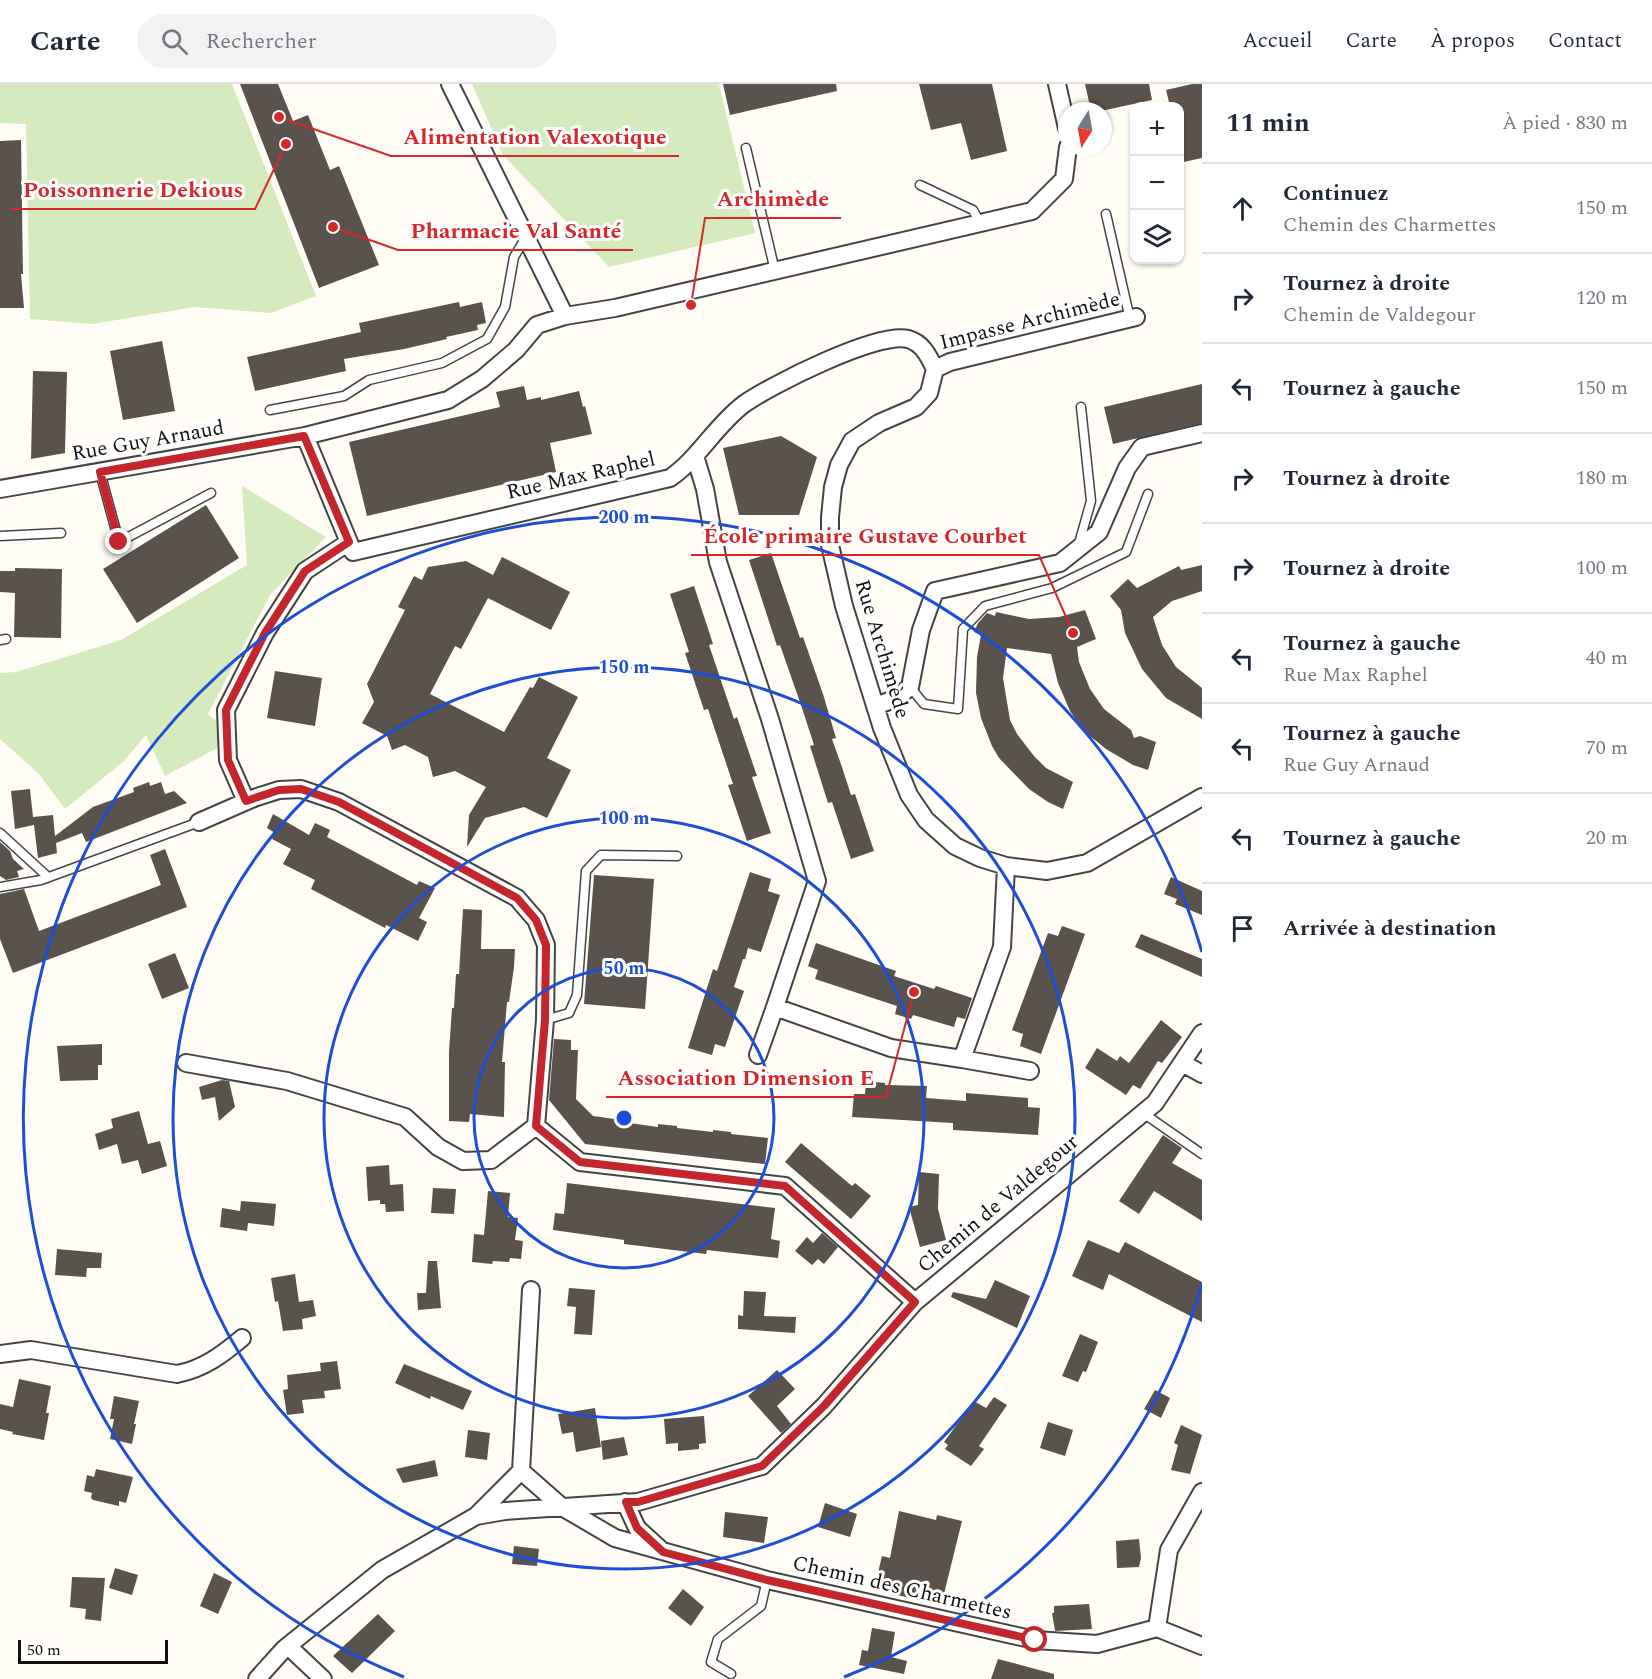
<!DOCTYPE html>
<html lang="fr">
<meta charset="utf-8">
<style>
:root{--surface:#fff;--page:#f2f2f3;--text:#1f2937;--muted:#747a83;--line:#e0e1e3}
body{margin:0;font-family:Spectral,serif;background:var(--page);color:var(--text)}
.controls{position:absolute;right:18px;top:18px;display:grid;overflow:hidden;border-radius:12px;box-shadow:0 2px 4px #0004}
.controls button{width:54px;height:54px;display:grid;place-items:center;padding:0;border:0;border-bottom:2px solid var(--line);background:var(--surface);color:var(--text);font:30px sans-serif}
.compass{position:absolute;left:1058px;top:18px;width:54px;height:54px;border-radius:50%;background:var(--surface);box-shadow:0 2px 4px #0004;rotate:191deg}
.scale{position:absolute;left:18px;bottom:15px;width:150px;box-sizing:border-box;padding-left:6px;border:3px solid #111;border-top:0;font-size:16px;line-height:21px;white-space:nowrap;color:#111;-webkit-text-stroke:4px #fff;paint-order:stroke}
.stop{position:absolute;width:18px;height:18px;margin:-14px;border:4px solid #c4262e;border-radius:50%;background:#fff}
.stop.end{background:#c4262e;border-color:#fff;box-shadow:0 2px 6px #0008}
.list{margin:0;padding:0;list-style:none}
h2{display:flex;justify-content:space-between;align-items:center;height:78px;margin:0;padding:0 24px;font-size:26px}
h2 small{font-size:20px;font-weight:400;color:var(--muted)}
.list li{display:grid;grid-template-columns:39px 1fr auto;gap:18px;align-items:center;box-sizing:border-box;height:90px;padding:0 24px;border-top:2px solid var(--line)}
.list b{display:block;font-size:22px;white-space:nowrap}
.list p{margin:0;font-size:20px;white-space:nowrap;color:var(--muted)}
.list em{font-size:20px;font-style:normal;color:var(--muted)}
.icon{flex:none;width:33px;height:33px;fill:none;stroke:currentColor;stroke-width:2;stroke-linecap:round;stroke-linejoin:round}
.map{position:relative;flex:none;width:1202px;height:1595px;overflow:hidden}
header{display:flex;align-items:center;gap:36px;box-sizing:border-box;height:84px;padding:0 30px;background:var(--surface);border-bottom:2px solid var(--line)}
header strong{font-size:28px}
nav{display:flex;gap:33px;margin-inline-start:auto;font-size:21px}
.search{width:420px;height:54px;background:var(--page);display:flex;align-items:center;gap:15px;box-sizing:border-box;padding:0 21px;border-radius:33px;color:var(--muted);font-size:22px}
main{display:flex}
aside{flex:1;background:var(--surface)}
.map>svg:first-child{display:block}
.green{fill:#d5ebbd}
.building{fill:#5a524d}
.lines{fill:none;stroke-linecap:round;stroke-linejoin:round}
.lane-casing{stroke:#444;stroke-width:11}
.street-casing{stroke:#444;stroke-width:20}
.lane{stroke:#fff;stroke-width:8}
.street{stroke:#fff;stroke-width:16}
.route{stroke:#c4262e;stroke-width:8}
.ring{fill:none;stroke:#1d4ed8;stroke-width:3}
.labels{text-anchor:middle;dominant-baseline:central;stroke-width:6;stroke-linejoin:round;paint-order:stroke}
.street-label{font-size:21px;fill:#111;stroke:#fff}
.centre{fill:#1d4ed8;stroke:#fff;stroke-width:3}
.ring-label{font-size:18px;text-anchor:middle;font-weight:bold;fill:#1d4ed8;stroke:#fff;stroke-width:6;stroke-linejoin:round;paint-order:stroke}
.leader{fill:none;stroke:#d62828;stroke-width:2}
.callout-dot{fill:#d62828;stroke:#fff;stroke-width:2}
.callout-label{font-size:22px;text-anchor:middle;font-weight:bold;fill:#d62828;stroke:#fff;stroke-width:6;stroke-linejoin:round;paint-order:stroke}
</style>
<header>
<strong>Carte</strong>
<div class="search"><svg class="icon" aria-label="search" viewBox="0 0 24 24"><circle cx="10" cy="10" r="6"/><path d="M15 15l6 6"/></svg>Rechercher</div>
<nav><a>Accueil</a><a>Carte</a><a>À propos</a><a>Contact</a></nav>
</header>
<main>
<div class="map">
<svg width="1202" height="1595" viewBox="0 0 1202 1595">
<rect width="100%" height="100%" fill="#fffdf5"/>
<path class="green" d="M0,0H232L316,212L271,229L195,223L92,240L30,235L26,40L0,39Z
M472,0H719L755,149L609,183L503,71Z
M242,402L326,453L270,511L208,630L236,654L165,692L146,651L124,677L65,725L39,690L0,655V589L16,588L121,556L247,481Z"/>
<path class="building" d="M240,0H278L293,37L308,31L330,86L339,82L379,181L319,204Z
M723,0H836L837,7L730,31Z
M919,0H992L1007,67L971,76L961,39L931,46Z
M1085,0H1149L1152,16L1101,27H1091Z
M1192,0H1202V74L1179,79V22H1170L1166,6Z
M21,56L23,190H21L24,224H0V57Z
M459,218L460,223L482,218L486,239L477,241L478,246L446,253L447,255L404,265L344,275L346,287L255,307L247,273L361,248L359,239Z
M162,257L175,327L123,336L110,267Z
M33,287L67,288L66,328L65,369L31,375Z
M1202,300V339L1113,360L1104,323Z
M524,302L527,316L541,313V316L579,307L583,323L585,322L592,350L550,359L556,388L367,432L349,358L500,323L496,308Z
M781,352L817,373L799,431H739L723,364Z
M206,421L239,474L137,539L103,485Z
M771,469L800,554L803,553L823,610L836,654L832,655L842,683L851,711L855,710L874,767L851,775L832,718L828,719L810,662L814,661L801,621L780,561L777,562L749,476Z
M502,473L570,508L551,546L488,514L461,565L455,562L430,610L504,648L530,603L533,604L539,593L578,613L547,674L571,686L547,734L524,723L485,734L467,763L469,731L486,703L455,687L433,693L428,673L405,661L392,666L387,652L362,639L374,618L367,600L405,526L398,523L414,492L422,496L428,483L466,477L493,491Z
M1202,481V507L1172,517L1153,533L1162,561L1176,583L1202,604V635L1166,614L1142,585L1125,549L1121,526L1110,512L1128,495L1137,504L1179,482L1181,486Z
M15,484L62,485L61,554L14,553L15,509L0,508V487H15Z
M694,502L713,560L709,561L734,635L737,633L757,692L752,693L771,749L747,757L728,701L733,700L708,625L704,626L685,569L689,568L670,510Z
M1085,526L1096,555L1077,563L1079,578L1090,605L1104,625L1131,646L1134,654L1140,652L1156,658L1148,686L1133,681L1106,665L1085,648L1070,627L1058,599L1051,570L1007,564L1003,594L1010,636L1017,650L1034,672L1046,684L1073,698L1063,725L1048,718L1029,705L999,674L992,662L981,634L976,609L977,573L981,551L974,548L978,539L987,529L995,532L996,528L1029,535L1059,533Z
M275,587L322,594L315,642L267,634Z
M149,698L150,702L161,698L165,710L174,707L187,719L86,758L82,749L56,759L57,769L38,774L34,741L15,745L11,707L30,705L33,733L53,731L55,752L93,723L134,708L133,704Z
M273,730L309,751L315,739L330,746L327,753L417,801L419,797L435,804L419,834L427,838L418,857L386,841L385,844L311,805L315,796L283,780L291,765L272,755L275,749L267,744Z
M0,758L10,767L13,775L24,785L17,787L19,793L6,796L0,792Z
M165,765L187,823L13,889L0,855V810L24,805L39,847L161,801L150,771Z
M750,788L771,795L768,807L780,811L761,868L748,864L745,875H743L734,903L744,907L725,963L715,960L712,971L688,964L713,885L717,887Z
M594,791L654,795L645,925L584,920Z
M1171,793L1202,807V831L1175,820L1177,815L1164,810Z
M463,825L482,826L481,865H515L514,883L509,918H507L502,978H505L504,1033L470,1030L469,1038L449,1037V968L452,924H454L456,890H459Z
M1062,842L1085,850L1041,970L1020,962L1023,950L1012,946L1048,849L1058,852Z
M1141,850L1202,875V893L1135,863Z
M816,859L896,887L894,892L934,905L936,902L972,914L965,935L957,933L954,943L913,931L911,935L895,930L897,922L815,895L818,886L808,882Z
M175,869L189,904L162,915L148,880Z
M1161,936L1182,953L1162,979L1158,977L1140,1005L1133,1001L1126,1011L1085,984L1097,964L1117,977L1120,972L1129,979Z
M554,955L571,956V966H578L576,1015L593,1032L622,1036V1038L658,1043V1040L677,1042V1044L713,1048V1046L731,1048V1050L768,1054L765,1080L585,1060L549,1016Z
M102,960V981H98V996L60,997L57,962Z
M222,996L229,997L235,1023L219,1037L215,1013L202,1016L199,1003Z
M866,997L885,999V1001L927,1002L926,1014L966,1017V1009L1028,1014V1023L1040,1024L1038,1051L953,1046V1039L852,1033L854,1010H865Z
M139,1027L148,1060L160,1057L167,1082L142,1090L138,1076L122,1080L117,1060L99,1066L95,1050L113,1044L111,1035Z
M1163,1051L1182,1064L1172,1079L1202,1096V1137L1154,1107L1139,1130L1119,1117Z
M801,1059L852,1102L855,1099L871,1112L851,1135L785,1078Z
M389,1081L390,1101L403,1100L404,1127L386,1128L385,1120H380V1116L368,1117L366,1083Z
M919,1088L939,1090L938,1125L946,1156L920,1163L909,1123L918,1121Z
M567,1099L775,1124L771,1155L780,1157L778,1174L707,1166L706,1170L624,1160V1156L553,1146L555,1129L564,1130Z
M433,1104L456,1105L454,1130L431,1129Z
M488,1107L510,1109L508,1133L518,1134L515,1156L523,1157L521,1175L510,1174L509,1178L493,1177L492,1180L472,1178L474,1150L484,1151Z
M241,1117L276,1120L274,1142L248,1139L247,1147L220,1143L222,1124L240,1127Z
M822,1149L838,1163L824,1180L818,1175L812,1181L795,1167L807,1153L813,1159Z
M1088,1156L1119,1169L1125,1158L1202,1198V1238L1109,1190L1103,1206L1072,1192Z
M57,1165L102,1169L101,1184H87L86,1193L55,1191Z
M428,1177H437L441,1224L418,1226L417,1209H426Z
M295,1190L299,1218L313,1216L316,1232L302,1235L303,1245L283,1247L278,1217L275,1218L271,1194Z
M995,1196L1030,1212L1017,1244L951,1213L953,1208L986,1215Z
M569,1204L595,1206L592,1251L574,1250L576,1223L567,1222Z
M744,1207L766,1208L764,1232L796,1233L795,1249L738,1245V1231L743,1232Z
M1080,1250L1098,1258L1086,1288L1083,1287L1078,1298L1062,1292Z
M337,1277L341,1305L324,1307L325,1314L302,1316L304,1329L287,1331L283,1306L288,1305L287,1291L321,1287L320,1279Z
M404,1280L472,1307L463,1326L431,1312L430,1315L395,1299Z
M777,1286L795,1305L777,1322L791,1340L781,1349L748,1312Z
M19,1295L51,1302L46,1329H49L44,1356L12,1350L13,1348L0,1345V1320L13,1323Z
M1155,1306L1170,1314L1161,1334L1144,1325Z
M114,1312L139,1317L134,1340H136L132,1360L110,1355L114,1335H110Z
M994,1313L1007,1321L979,1362L984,1365L971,1382L945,1365L948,1361L944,1358L974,1317L986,1324Z
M595,1324L601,1363L576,1368L573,1348L562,1350L558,1330Z
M704,1332L706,1359L699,1360V1365L678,1367V1359L666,1360L664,1335Z
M1048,1338L1073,1346L1065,1372L1040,1364Z
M1181,1341L1202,1351L1190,1390L1171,1386L1178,1361L1174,1359Z
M468,1346L490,1349L487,1376L465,1373Z
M624,1353L628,1371L603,1376L601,1357Z
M435,1376L438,1392L403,1399L396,1385Z
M96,1385L133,1393L126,1419L119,1417V1422L93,1416L91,1414L92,1409L84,1407L87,1391L94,1393Z
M825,1419L857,1430L850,1453L818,1443Z
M899,1427L936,1436L937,1431L962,1437L941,1522L890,1509L891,1506L874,1505L882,1472L890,1474Z
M725,1428L768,1433L764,1459L723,1453Z
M1139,1455L1141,1474L1139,1483L1117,1484L1116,1457Z
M514,1462L539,1465L537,1482L512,1480Z
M115,1484L138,1491L132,1511L109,1504Z
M214,1489L232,1498L218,1530L200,1522Z
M72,1493L105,1494L101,1537L85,1535L86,1525L70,1523Z
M683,1505L704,1523L691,1542L668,1524Z
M1089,1520L1092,1545L1055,1547L1052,1529H1054V1522Z
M378,1530L395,1547L352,1589L333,1572Z
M872,1544L895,1548L891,1573L907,1577L904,1590L859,1581L862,1566L868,1567Z
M998,1575L1054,1590V1595H991Z"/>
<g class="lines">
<g class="lane-casing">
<path id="lane" d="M746,64L775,187
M920,101L973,126L980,139
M1106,130L1130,235
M270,326L344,312L369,296L442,279L487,255L505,223L514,173L526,153
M100,388L119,458L211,409
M0,452L61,449
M1078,463L1091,417L1081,323
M0,556L6,555
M910,603L924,620L958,625L963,545L985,522L1052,504L1126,468L1148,410
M0,749L48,793
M0,803L41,796L199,738
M545,936L569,929L577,911L586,787L601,771L677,772
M1143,1029L1202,1070
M731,1590L711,1578L718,1555L761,1522L767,1496"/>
</g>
<g class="street-casing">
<path id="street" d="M450,0L565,232
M1057,0L1067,44
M935,285L950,278L1136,233
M305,352L353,468L670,394C699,374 715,342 744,320C771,301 878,247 908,255C923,259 929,273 935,285L929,309L916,323L879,339L852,357L839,381L833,403L830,433V461L844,522L882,644L909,711L926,736L955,762L980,774L1006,782L1047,787L1087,779L1202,713
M695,372L705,405L718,478L770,635L817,797L775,923L891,964L962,975L1002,863L1006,782
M0,405L305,352L448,316L482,295L516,266L537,241L565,232L615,224L1032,127L1064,95L1068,63
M875,622L895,615L910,603L921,546L935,507L1060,479L1099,448L1127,384L1142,363L1202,349
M246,717L228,676L226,626L265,549L305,487L349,458
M199,738L254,714L279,706L301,705L339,718L517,814L536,836L546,861L545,936L536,1042L580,1078L785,1102L915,1218
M758,971L775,923
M962,975L1030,987
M186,979L287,997L405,1033L438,1063L463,1077L491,1076L536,1042
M1182,979L1202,990
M0,1270L31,1266L177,1290C203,1285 222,1271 242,1254
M521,1387L562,1423L615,1454L767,1496L1035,1556L1097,1560L1157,1544L1202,1562
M521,1387L531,1206
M625,1418L637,1444L660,1465
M476,1432L521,1387
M1157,1544L1169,1466L1202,1408
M288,1562L323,1595
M257,1595L284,1565L382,1486L476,1432L505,1427L638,1418L762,1382L824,1322L915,1218L1155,1019L1202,949"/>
</g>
<use href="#lane" class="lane"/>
<use href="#street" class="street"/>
</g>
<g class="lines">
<path class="route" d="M119,458L100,388L304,352L349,458L305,487L265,549L226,626L228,676L246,717L279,706L301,705L339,718L517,814L536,836L546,861L545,936L536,1042L580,1078L785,1102L915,1218L824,1322L762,1382L638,1418H626L637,1444L663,1468L767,1496L1035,1556"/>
</g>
<g class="ring">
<circle cx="624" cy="1034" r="150"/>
<circle cx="624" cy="1034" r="300"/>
<circle cx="624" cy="1034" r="451"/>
<path d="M1202 1200A601 601 0 0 1 844 1593M404 1593A601 601 0 1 1 1202 868"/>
</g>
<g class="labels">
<g class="street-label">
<text transform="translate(1030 237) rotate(-14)">Impasse Archimède</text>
<text transform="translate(148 357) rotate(-10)">Rue Guy Arnaud</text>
<text transform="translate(581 392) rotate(-13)">Rue Max Raphel</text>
<text transform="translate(882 565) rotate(73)">Rue Archimède</text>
<text transform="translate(998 1120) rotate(-40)">Chemin de Valdegour</text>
<text transform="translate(902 1504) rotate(13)">Chemin des Charmettes</text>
</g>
</g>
<circle cx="624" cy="1034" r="9" class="centre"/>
<g class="ring-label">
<text x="624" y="439">200 m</text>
<text x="624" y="589">150 m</text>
<text x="624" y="740">100 m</text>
<text x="624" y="890">50 m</text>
</g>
<path class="leader" d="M279 33L391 72H679M286 60L255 125H11M691 221L705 134H841M333 143L398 166H633M1073 549L1039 471H691M914 908L886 1013H606"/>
<g class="callout-dot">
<circle cx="279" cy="33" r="6"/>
<circle cx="286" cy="60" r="6"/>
<circle cx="691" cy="221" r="6"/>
<circle cx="333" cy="143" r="6"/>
<circle cx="1073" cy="549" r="6"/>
<circle cx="914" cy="908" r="6"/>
</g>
<g class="callout-label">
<text x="535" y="60">Alimentation Valexotique</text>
<text x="133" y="113">Poissonnerie Dekious</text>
<text x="773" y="122">Archimède</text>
<text x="516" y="154">Pharmacie Val Santé</text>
<text x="865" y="459">École primaire Gustave Courbet</text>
<text x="746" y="1001">Association Dimension E</text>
</g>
</svg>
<div class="controls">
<button>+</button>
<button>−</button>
<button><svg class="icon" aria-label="layers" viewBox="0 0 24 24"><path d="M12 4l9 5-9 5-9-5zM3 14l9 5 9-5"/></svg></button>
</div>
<svg class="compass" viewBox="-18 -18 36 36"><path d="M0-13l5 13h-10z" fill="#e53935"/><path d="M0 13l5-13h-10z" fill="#747a83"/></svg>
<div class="scale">50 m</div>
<div class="stop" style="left:1035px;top:1556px"></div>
<div class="stop end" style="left:119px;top:458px"></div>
</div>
<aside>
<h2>11 min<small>À pied · 830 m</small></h2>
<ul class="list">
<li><svg class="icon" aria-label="ahead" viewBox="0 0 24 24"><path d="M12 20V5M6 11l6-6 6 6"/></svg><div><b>Continuez</b><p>Chemin des Charmettes</p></div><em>150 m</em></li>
<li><svg class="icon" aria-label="right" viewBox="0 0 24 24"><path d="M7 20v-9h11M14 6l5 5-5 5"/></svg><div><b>Tournez à droite</b><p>Chemin de Valdegour</p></div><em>120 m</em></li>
<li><svg class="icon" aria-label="left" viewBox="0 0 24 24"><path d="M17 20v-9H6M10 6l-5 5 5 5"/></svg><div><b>Tournez à gauche</b></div><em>150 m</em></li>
<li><svg class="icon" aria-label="right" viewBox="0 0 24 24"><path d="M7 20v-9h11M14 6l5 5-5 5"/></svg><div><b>Tournez à droite</b></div><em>180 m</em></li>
<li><svg class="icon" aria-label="right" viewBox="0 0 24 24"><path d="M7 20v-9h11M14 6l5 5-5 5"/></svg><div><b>Tournez à droite</b></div><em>100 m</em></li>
<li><svg class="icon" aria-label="left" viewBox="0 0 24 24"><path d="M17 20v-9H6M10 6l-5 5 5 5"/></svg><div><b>Tournez à gauche</b><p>Rue Max Raphel</p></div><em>40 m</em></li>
<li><svg class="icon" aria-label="left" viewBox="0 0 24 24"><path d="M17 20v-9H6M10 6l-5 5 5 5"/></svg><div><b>Tournez à gauche</b><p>Rue Guy Arnaud</p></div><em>70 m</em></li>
<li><svg class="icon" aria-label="left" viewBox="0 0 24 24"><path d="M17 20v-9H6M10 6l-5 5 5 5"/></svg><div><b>Tournez à gauche</b></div><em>20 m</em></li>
<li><svg class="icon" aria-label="arrive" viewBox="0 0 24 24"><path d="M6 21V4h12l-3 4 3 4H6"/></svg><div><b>Arrivée à destination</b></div></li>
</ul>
</aside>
</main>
